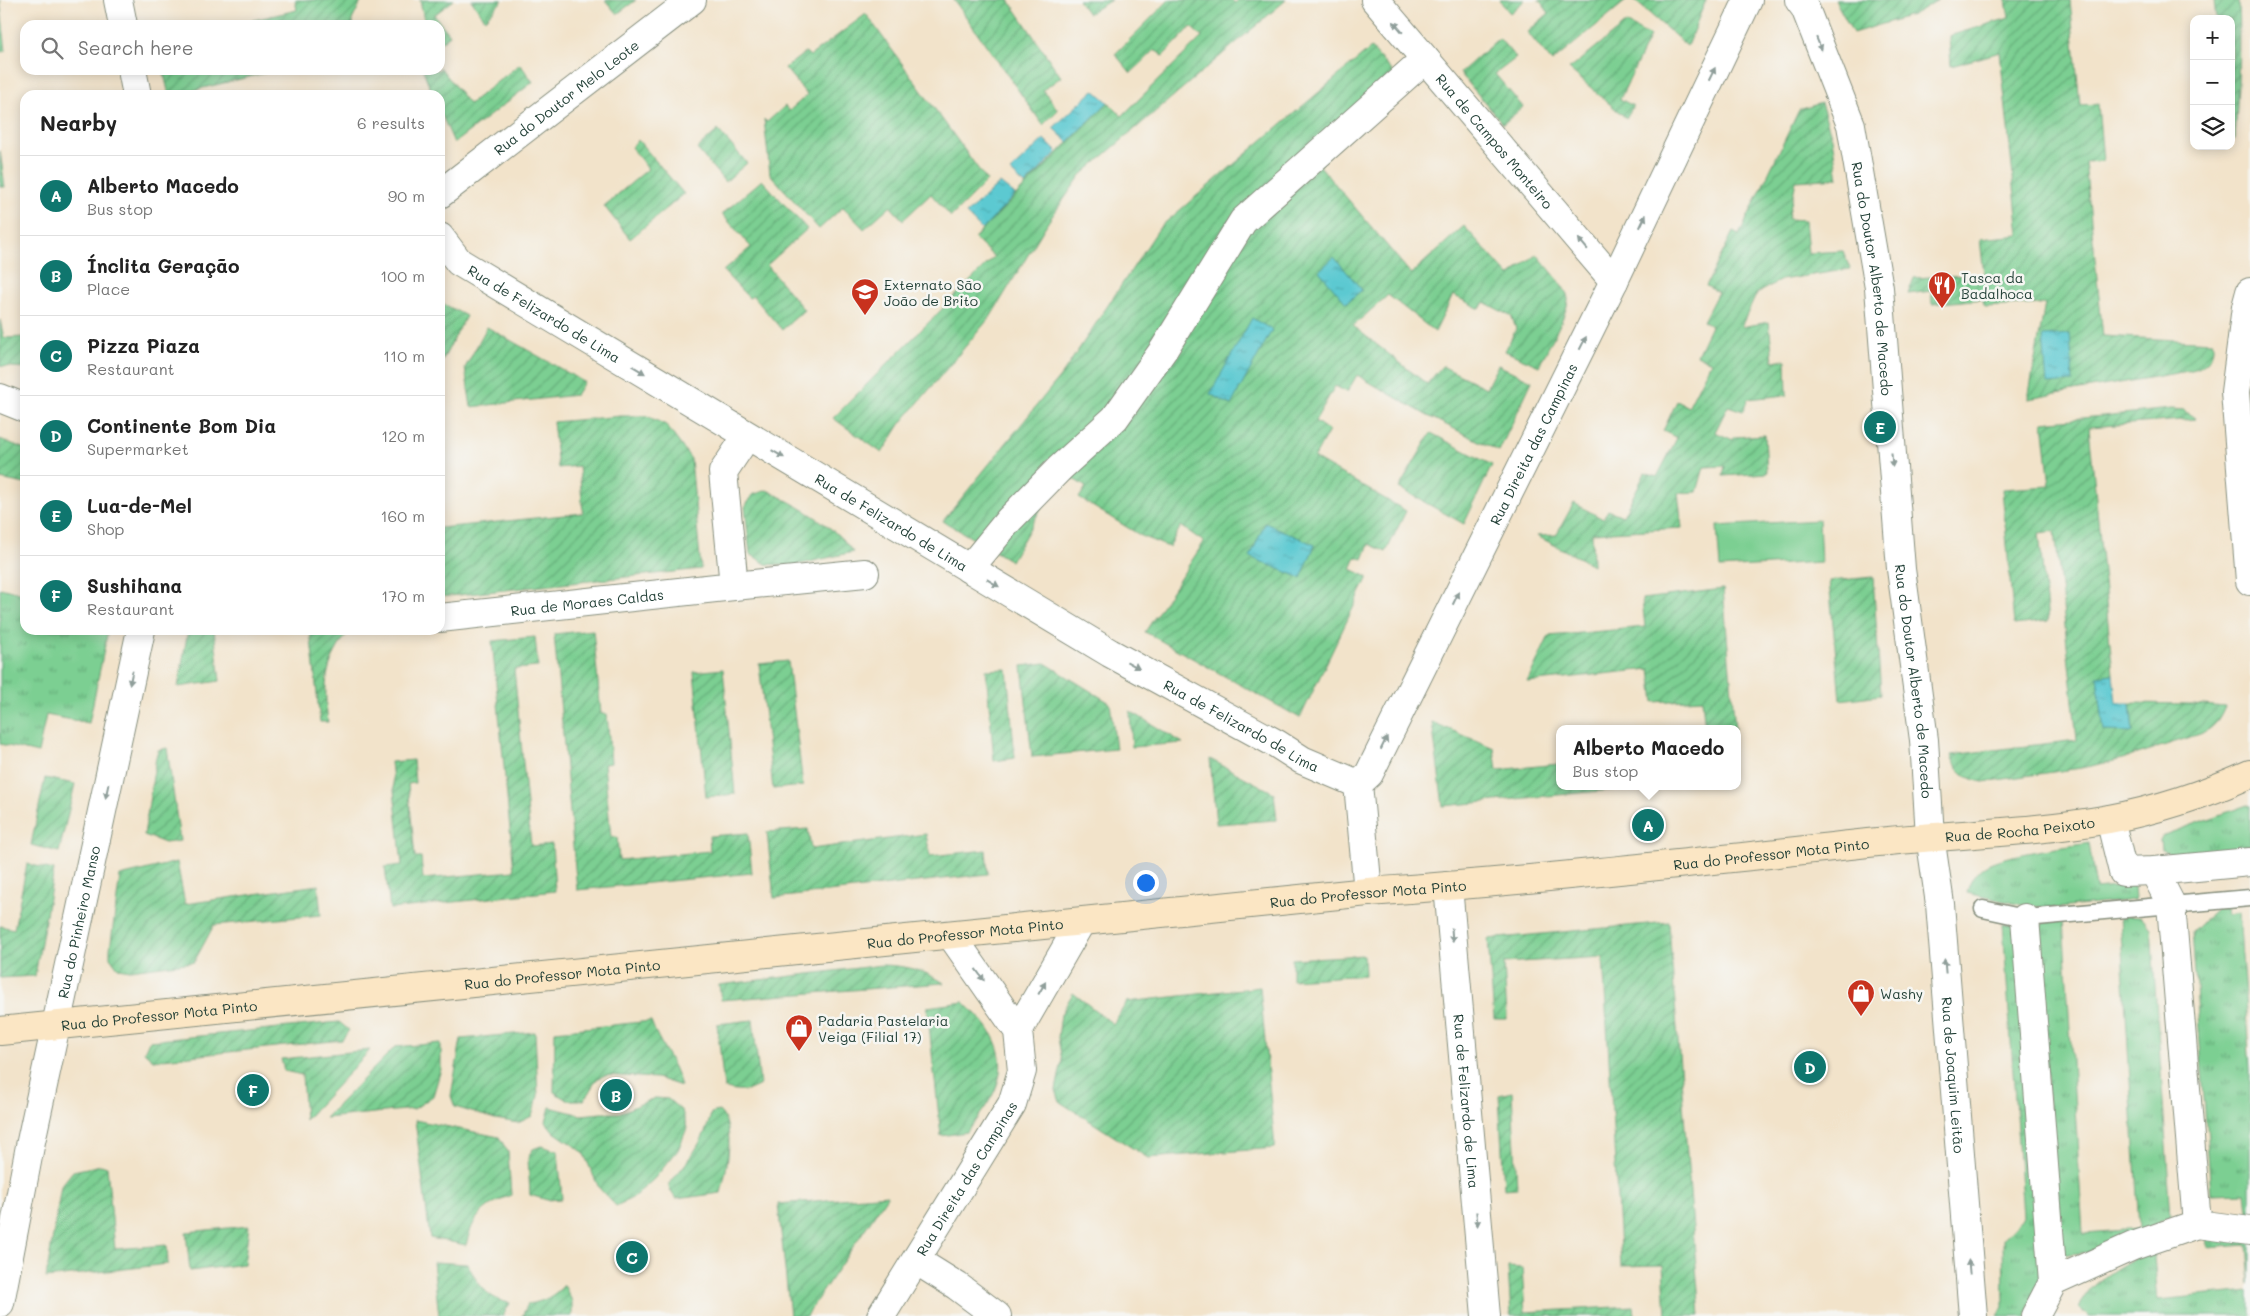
<!DOCTYPE html>
<meta charset="utf-8">
<style>
:root{--surface:#fff;--page:#f2f2f2;--text:#222;--muted:#767676;--line:#e0e0e0;--accent:#0f766e}
body{margin:0;font-family:Mali,sans-serif;background:var(--page);color:var(--text)}
.controls{position:absolute;right:15px;top:15px;display:grid;overflow:hidden;border-radius:10px;box-shadow:0 2px 12px #0003}
.controls button{width:45px;height:45px;display:grid;place-items:center;padding:0;border:0;border-bottom:1px solid var(--line);background:var(--surface);color:var(--text);font:25px sans-serif}
.you{position:absolute;left:1145px;top:882px;width:18px;height:18px;margin:-12px;border:4px solid #fff;border-radius:50%;background:#1a73e8;box-shadow:0 0 0 8px #1a73e833}
.badge{display:grid;place-items:center;width:32px;height:32px;border-radius:50%;background:var(--accent);color:#fff;font-size:16px;font-weight:700}
.pin{position:absolute;translate:-50% -50%;border:2px solid #fff;box-shadow:0 1px 5px #0006}
.popup{position:absolute;left:1556px;top:725px;width:185px;height:65px;box-sizing:border-box;display:grid;place-content:center;border-radius:10px;background:var(--surface);filter:drop-shadow(0 1px 4px #0005);font-size:16px;white-space:nowrap;color:var(--muted)}
.popup b{font-size:19px;color:var(--text)}
.popup::after{content:'';position:absolute;left:50%;top:100%;margin-left:-10px;border:10px solid transparent;border-top-color:var(--surface)}
.list{margin:0;padding:0;list-style:none}
h2{display:flex;justify-content:space-between;align-items:center;height:65px;margin:0;padding:0 20px;font-size:21px}
h2 small{font-size:16px;font-weight:400;color:var(--muted)}
.list li{display:grid;grid-template-columns:32px 1fr auto;gap:15px;align-items:center;box-sizing:border-box;height:80px;padding:0 20px;border-top:1px solid var(--line)}
.list b{display:block;font-size:19px;white-space:nowrap}
.list p{margin:0;font-size:16px;white-space:nowrap;color:var(--muted)}
.list em{font-size:16px;font-style:normal;color:var(--muted)}
.icon{flex:none;width:28px;height:28px;fill:none;stroke:currentColor;stroke-width:2;stroke-linecap:round;stroke-linejoin:round}
.map{position:relative;flex:none;width:2250px;height:1316px;overflow:hidden}
.search{position:absolute;background:var(--surface);box-shadow:0 2px 12px #0003;left:20px;top:20px;width:425px;height:55px;display:flex;align-items:center;gap:12px;box-sizing:border-box;padding:0 18px;border-radius:15px;color:var(--muted);font-size:19px}
.panel{position:absolute;background:var(--surface);box-shadow:0 2px 12px #0003;left:20px;top:90px;width:425px;height:545px;border-radius:15px}
.map>svg:first-child{display:block}
.grass{fill:url(#grass-tufts);stroke:#4d8663}
.park{fill:#7bcf92;stroke:#4d8663}
.garden{fill:url(#garden-furrows);stroke:#4d8663}
.water{fill:url(#water-ripples);stroke:#3e8382}
.lines{fill:none;stroke-linecap:round;stroke-linejoin:round}
.lane-casing{stroke:#88907f;stroke-width:19}
.street-casing{stroke:#88907f;stroke-width:30}
.secondary-casing{stroke:#88907f;stroke-width:30}
.lane{stroke:#fff;stroke-width:16}
.street{stroke:#fff;stroke-width:28}
.secondary{stroke:#fbe6c4;stroke-width:28}
.oneway{fill:#8f9e9a}
.labels{text-anchor:middle;dominant-baseline:central;stroke-width:5;stroke-linejoin:round;paint-order:stroke}
.street-label{font-size:14px;fill:#1f3d34;stroke:#f6f6f2}
.poi-label{font-size:14px;fill:#1f3d34;stroke:#f6f6f2;text-anchor:start}
</style>
<div class="map">
<svg width="2250" height="1316" viewBox="0 0 2250 1316">
<defs>
<pattern id="grass-tufts" width="24" height="20" patternUnits="userSpaceOnUse" patternTransform="scale(1.25)"><rect width="24" height="20" fill="#7bcf92"/><path d="M3 7l-1-3M5 7V3M7 7l1-3M15 17l-1-3M17 17v-4M19 17l1-3" fill="none" stroke="#64a978"/></pattern>
<pattern id="garden-furrows" width="10" height="10" patternUnits="userSpaceOnUse" patternTransform="scale(1.25)"><rect width="10" height="10" fill="#7bcf92"/><path d="M-1 1l2-2M0 10L10 0M9 11l2-2" fill="none" stroke="#64a978"/></pattern>
<pattern id="water-ripples" width="26" height="14" patternUnits="userSpaceOnUse" patternTransform="scale(1.25)"><rect width="26" height="14" fill="#5cc9d1"/><path d="M2 4q2-2 4 0t4 0M15 11q2-2 4 0t4 0" fill="none" stroke="#4ba4aa"/></pattern>
</defs>
<rect width="100%" height="100%" fill="#f6f6f2"/>
<filter id="ink" filterUnits="userSpaceOnUse"><feTurbulence type="fractalNoise" baseFrequency=".02" numOctaves="2"/><feDisplacementMap in="SourceGraphic" scale="10" xChannelSelector="R" yChannelSelector="G"/><feConvolveMatrix kernelMatrix="1 2 1 2 8 2 1 2 1" color-interpolation-filters="sRGB"/></filter>
<filter id="wash" filterUnits="userSpaceOnUse"><feTurbulence type="fractalNoise" baseFrequency=".0096" numOctaves="4" result="noise"/><feDisplacementMap in="SourceGraphic" scale="20" xChannelSelector="R" yChannelSelector="G"/><feGaussianBlur stdDeviation="1.12" result="paint"/><feColorMatrix in="noise" values="0 0 0 0 0 0 0 0 0 0 0 0 0 0 0 0 0 1.4 0 .05"/><feComposite in="paint" operator="in"/></filter>
<g filter="url(#wash)">
<rect width="100%" height="100%" fill="#f2e3ca"/>
<path class="grass" d="M0,588L25,594V630H108L89,723L46,715L38,753L0,744Z
M2250,804V850L2180,856L2162,850L2161,840L2164,835Z
M2089,843L2096,889L2134,885L2135,900L2059,908L2027,906L1967,893C1969,882 1976,871 1986,865C2004,854 2066,847 2089,843Z
M2225,900L2227,914L2239,912L2250,1070V1219H2248L2245,1193L2211,1194L2192,932Z
M2120,916L2141,917L2151,928L2171,1217L2094,1252L2057,1255L2039,931L2043,923L2063,920L2083,1233L2139,1229Z
M2003,924L2019,925L2043,1270L2026,1316H1998L2004,1306L2003,1238L2023,1217Z
M2207,1232L2250,1241V1284L2247,1245L2208,1248Z
M2153,1246L2158,1300L2250,1291V1316H2090L2079,1309C2091,1277 2127,1265 2153,1246Z"/>
<path class="park" d="M1819,520L1821,562L1720,568L1717,526Z"/>
<path class="garden" d="M0,0L6,51L0,52Z
M295,0H362L352,20L354,25H241V23L297,10Z
M420,0H454L434,15L450,35L440,43V25H425Z
M471,0H503L485,19Z
M605,0H636L617,14Z
M954,0H1009L1061,77L1043,90L1058,110L1043,125Z
M1078,0H1111L1088,14Z
M1169,0H1232L1235,3L1238,0H1286L1081,175L1048,222L991,316L901,423L882,453L833,418L994,257L974,238L1108,102L1122,116L1202,37L1191,27L1163,56L1155,50L1131,73L1115,54Z
M1499,0H1525L1510,13Z
M1539,0H1627L1552,62L1527,32L1549,13Z
M1634,0H1706L1687,46Z
M1835,0H1938L1912,15L1853,33Z
M2006,0H2070L2080,105L2098,104L2103,161L2085,162L2103,336L2213,342C2214,361 2205,366 2188,371L2028,399L2045,304L1984,307L1983,299L1932,304L1931,291L1908,294L1914,278L1984,274L1980,239L2019,235L2000,52L1951,66L1949,36L2009,18Z
M2214,0H2238C2240,47 2238,93 2235,139L2231,140V19H2216Z
M866,14L987,181L951,217L931,194L903,220L890,206L864,229L843,207L819,229L770,174L764,119L767,122L785,106L789,111L807,95L785,68L806,52L810,56Z
M1626,23L1650,36L1620,99L1633,106L1626,118L1569,69Z
M1499,38L1516,58L1495,74L1523,107L1503,124L1460,73Z
M1371,48L1394,74L1320,166L1411,274L1464,226L1509,276L1537,254C1545,265 1567,287 1568,299C1569,311 1545,353 1539,366L1505,351L1516,329L1512,317L1484,302L1480,309L1453,295L1435,332L1388,295L1353,326L1427,384L1442,366L1486,388L1498,365L1532,381L1499,451L1426,415L1357,375L1347,392L1335,386L1315,421L1329,431L1314,458L1406,511L1386,552L1369,544L1363,559L1356,557L1351,569L1368,577L1300,718L1145,632L1204,542L1181,526L1169,547L1143,537L1079,498L1086,487L1062,472L1011,561L943,521L1063,373L1160,227Z
M520,64L533,82L454,143L440,111V95H433L423,70H440V67L469,104Z
M163,70H278L174,95H169Z
M1821,103L1832,138L1838,178L1796,181L1788,219L1805,220L1808,253L1843,251L1850,269L1781,280L1757,293L1741,327L1769,322L1773,361L1786,360L1787,395L1748,399L1743,411L1728,406L1715,432L1733,440L1734,437L1765,435L1767,473L1723,476L1725,466L1704,467L1697,492L1678,493L1682,528L1592,533L1593,565L1537,536L1556,535L1574,503L1603,519L1608,510L1623,516L1645,473L1657,477L1677,438L1663,431L1677,401L1688,407L1711,362L1697,355L1711,326L1703,321L1718,292L1706,286L1733,232L1739,235L1799,110Z
M718,130L747,163L725,182L697,149Z
M638,140L684,194L630,239L604,206L648,169L631,147Z
M0,151L5,187H0Z
M762,180L807,229L767,265L804,310L782,330L753,296L749,298L723,271L751,247L722,214Z
M440,302L466,316L440,365Z
M0,320L4,338L25,337V368L0,366Z
M487,327L584,382L576,395L471,407L465,368Z
M2171,409L2184,410L2196,419L2089,427L2113,674L2098,676L2133,732L2130,703L2193,704L2225,707C2219,721 2214,728 2200,734L2119,760L2081,768L1983,782C1966,779 1957,772 1951,755L2077,740L2055,531L2039,533L2048,621L2014,625L2002,489L2050,486L2043,422Z
M621,416H647L666,425L691,459L701,569L440,597V528L583,513L579,466L558,468L553,422Z
M1431,433L1492,465L1464,524L1399,488Z
M0,439L25,449V484L0,479Z
M767,490C798,506 832,523 853,552L792,566L766,564L750,554L745,507L752,495Z
M1873,577L1881,695L1840,700L1829,581Z
M1723,589L1735,729H1705L1702,699L1654,702L1650,669L1527,682L1549,636L1645,627L1642,599Z
M188,630H214L220,681L178,687Z
M310,630H350C325,662 323,682 328,722H320Z
M593,630L601,714H607L611,763L604,764L611,837H617L619,860L710,851L709,836L748,833L752,873L577,890L554,634Z
M535,637L538,667L514,669L531,846L552,844L555,891L390,909L385,867L402,865L391,762L413,760L415,783L408,784L415,857H421L423,879L514,871L492,641Z
M788,661L803,786L773,789L759,664Z
M1045,663L1110,703L1116,749L1032,757L1022,666Z
M723,669L735,794L706,797L694,672Z
M1007,669L1015,758L994,761L986,670Z
M1130,711L1183,743L1132,747Z
M1432,722L1494,748L1497,770L1559,764V786H1652L1443,806Z
M167,748L180,841L165,843L144,835L156,757L158,750Z
M1210,759L1274,793L1277,820L1216,824Z
M45,778L75,784L59,852L31,845Z
M808,829L811,849L926,834L930,856L986,850L988,874L774,898L767,832Z
M177,862L185,904L318,885L321,915L214,925L194,962L130,970L118,968L110,957V949L120,876Z
M27,864L54,870L35,976L0,978V926L14,929Z
M1669,922L1671,953L1700,1316H1666L1663,1265L1621,1266L1603,957L1504,963L1507,1019H1494L1488,939Z
M1364,955L1365,975L1292,980V959Z
M882,965C907,966 922,969 944,983L721,1000L719,985Z
M1260,987L1275,1148L1148,1158L1060,1102L1056,1090L1062,1061L1058,1038L1061,1014L1073,993L1113,1024L1127,1002Z
M964,1002C971,1010 980,1017 986,1025C1016,1067 995,1098 966,1132L941,1136L927,1007Z
M753,1020L760,1085C748,1092 737,1093 724,1088L717,1024Z
M651,1021C659,1044 675,1062 681,1086L657,1078L605,1075L597,1079L584,1100H567L554,1092L555,1031Z
M339,1022L349,1030L342,1040L153,1060L144,1052L149,1041Z
M535,1032L538,1096L532,1116L518,1123L495,1119L455,1107L451,1096L461,1039Z
M441,1043V1069L433,1096L414,1109L325,1118L395,1047Z
M370,1050L305,1120L302,1075L284,1071L281,1059Z
M1512,1092L1517,1188L1504,1189L1499,1095Z
M655,1098L668,1099L682,1111L687,1128L678,1150L654,1179L632,1198L616,1206L599,1188L583,1152L554,1132L546,1122L550,1107L581,1115L601,1113H619Z
M719,1111C737,1127 726,1171 721,1193L676,1199L670,1190L669,1184C686,1164 706,1140 711,1113Z
M415,1120L499,1137L508,1152L511,1195C483,1206 473,1216 466,1245L430,1238Z
M541,1146L558,1151L562,1199L547,1200L530,1195L528,1158L533,1149Z
M101,1165L107,1167L115,1249L167,1245L168,1264L46,1278L61,1186L73,1171Z
M888,1195L806,1316H790L778,1204Z
M249,1226L244,1264L190,1271L186,1232Z
M433,1262L468,1264C476,1282 488,1300 510,1303L503,1316H439Z
M1508,1267L1522,1268L1525,1312L1634,1306L1635,1316H1511Z
M564,1285L572,1301V1316H522L528,1304C543,1302 554,1296 564,1285Z"/>
<path class="water" d="M1094,90L1108,102L1068,142L1053,128Z
M1044,139L1057,152L1025,185L1010,171Z
M1000,183L1015,195L982,230L966,214Z
M1334,257L1362,290L1346,303L1319,271Z
M1252,318L1272,330L1231,405L1210,394Z
M2070,334L2073,382L2047,384L2043,336Z
M1265,523L1315,545L1301,578L1250,557Z
M2113,674L2116,703H2130L2133,732L2104,731L2097,676Z"/>
</g>
<g filter="url(#ink)">
<g class="lines">
<g class="lane-casing">
<path id="lane" d="M1983,909L2025,918L2250,898"/>
</g>
<g class="street-casing">
<g id="street">
<path d="M118,0L123,25"/>
<path id="s1" d="M1375,0L1614,281"/>
<path id="s2" d="M1799,0L1805,8L1851,125L1879,288L1901,569L1924,740L1930,836L1940,904L1973,1316"/>
<path d="M132,70L137,95"/>
<path id="s3" d="M440,194L692,0"/>
<path id="s4" d="M440,237L459,262L1110,653L1277,744L1302,760L1358,784"/>
<path d="M2250,292L2246,307L2235,392L2250,581"/>
<path d="M0,398L25,408"/>
<path d="M969,569L1009,520L1060,468L1115,418L1164,349L1243,221L1425,59"/>
<path d="M734,586L865,573"/>
<path id="s5" d="M440,618L734,586L723,472L747,436"/>
<path d="M2110,819L2123,872L2154,871L2250,862"/>
<path d="M2154,871L2171,904L2197,1224"/>
<path id="s6" d="M1448,886L1486,1316"/>
<path id="s7" d="M1368,892L1358,784L1369,774L1614,281L1748,0"/>
<path d="M2025,918L2053,1282L2035,1316"/>
<path d="M1018,1031L1081,922"/>
<path d="M917,1261L957,1286L997,1316"/>
<path d="M2053,1282L2133,1246L2197,1224L2250,1231"/>
<path id="s8" d="M0,1303L30,1146L141,630"/>
<path id="s9" d="M881,1316L1012,1104L1022,1071L1018,1031L951,935"/>
</g>
</g>
<g class="secondary-casing">
<g id="secondary">
<path id="s10" d="M0,1031L1368,892C1532,881 1696,862 1859,844C1942,834 2027,834 2109,819C2158,810 2205,794 2250,774"/>
</g>
</g>
<use href="#lane" class="lane"/>
<use href="#street" class="street"/>
<use href="#secondary" class="secondary"/>
</g>
<defs><path id="oneway-solid" d="M-6-.8H1V-3.2L6.5 0L1 3.2V.8H-6Z" transform="scale(1.25)"/></defs>
<g class="oneway">
<use href="#oneway-solid" transform="translate(1398 27) rotate(-130)"/>
<use href="#oneway-solid" transform="translate(1819 44) rotate(68)"/>
<use href="#oneway-solid" transform="translate(1712 74) rotate(-64)"/>
<use href="#oneway-solid" transform="translate(1643 221) rotate(-65)"/>
<use href="#oneway-solid" transform="translate(1583 244) rotate(-130)"/>
<use href="#oneway-solid" transform="translate(1583 343) rotate(-63)"/>
<use href="#oneway-solid" transform="translate(639 370) rotate(31)"/>
<use href="#oneway-solid" transform="translate(778 454) rotate(31)"/>
<use href="#oneway-solid" transform="translate(1892 460) rotate(86)"/>
<use href="#oneway-solid" transform="translate(993 583) rotate(31)"/>
<use href="#oneway-solid" transform="translate(1456 598) rotate(-64)"/>
<use href="#oneway-solid" transform="translate(1133 665) rotate(29)"/>
<use href="#oneway-solid" transform="translate(131 678) rotate(102)"/>
<use href="#oneway-solid" transform="translate(1384 743) rotate(-64)"/>
<use href="#oneway-solid" transform="translate(107 791) rotate(102)"/>
<use href="#oneway-solid" transform="translate(1452 935) rotate(86)"/>
<use href="#oneway-solid" transform="translate(1945 966) rotate(-95)"/>
<use href="#oneway-solid" transform="translate(980 975) rotate(54)"/>
<use href="#oneway-solid" transform="translate(1042 988) rotate(-60)"/>
<use href="#oneway-solid" transform="translate(1477 1219) rotate(85)"/>
<use href="#oneway-solid" transform="translate(1969 1267) rotate(-95)"/>
</g>
</g>
<defs>
<g id="restaurant-pin" transform="scale(1.4375)"><path d="M0 17L-7.5 6A9.5 9.5 0 1 1 7.5 6Z" fill="#c8321e" stroke="#f6f6f2"/><path d="M-5-6h1v4h1v-4h1v4h1v-4h1v5L-1.5 .5V6h-2V.5L-5-1ZM5-6V6H3V1.5H1.5Q1.5-4 5-6Z" fill="#fff"/></g>
<g id="school-pin" transform="scale(1.4375)"><path d="M0 17L-7.5 6A9.5 9.5 0 1 1 7.5 6Z" fill="#c8321e" stroke="#f6f6f2"/><path d="M0-5L7-2L0 1L-7-2ZM-4 1L0 2.5L4 1V4Q0 6-4 4Z" fill="#fff"/></g>
<g id="shop-pin" transform="scale(1.4375)"><path d="M0 17L-7.5 6A9.5 9.5 0 1 1 7.5 6Z" fill="#c8321e" stroke="#f6f6f2"/><path d="M-5-2.5h2.3a2.7 3.5 0 0 1 5.4 0H5L5.5 6h-11ZM-1.5-2.5h3a1.5 2.3 0 0 0-3 0Z" fill="#fff"/></g>
</defs>
<g fill-rule="evenodd">
<use href="#restaurant-pin" x="1942" y="285"/>
<use href="#school-pin" x="865" y="292"/>
<use href="#shop-pin" x="1861" y="993"/>
<use href="#shop-pin" x="799" y="1028"/>
</g>
<g class="labels">
<g class="street-label">
<text stroke="none"><textPath href="#s3" startOffset="159">Rua do Doutor Melo Leote</textPath></text>
<text stroke="none"><textPath href="#s1" startOffset="185">Rua de Campos Monteiro</textPath></text>
<text stroke="none"><textPath href="#s2" startOffset="291">Rua do Doutor Alberto de Macedo</textPath></text>
<text stroke="none"><textPath href="#s4" startOffset="131">Rua de Felizardo de Lima</textPath></text>
<text stroke="none"><textPath href="#s7" startOffset="492">Rua Direita das Campinas</textPath></text>
<text stroke="none"><textPath href="#s4" startOffset="536">Rua de Felizardo de Lima</textPath></text>
<text stroke="none"><textPath href="#s5" startOffset="148">Rua de Moraes Caldas</textPath></text>
<text stroke="none"><textPath href="#s2" startOffset="696">Rua do Doutor Alberto de Macedo</textPath></text>
<text stroke="none"><textPath href="#s4" startOffset="941">Rua de Felizardo de Lima</textPath></text>
<text stroke="none"><textPath href="#s10" startOffset="2030">Rua de Rocha Peixoto</textPath></text>
<text stroke="none"><textPath href="#s10" startOffset="1780">Rua do Professor Mota Pinto</textPath></text>
<text stroke="none"><textPath href="#s10" startOffset="1375">Rua do Professor Mota Pinto</textPath></text>
<text stroke="none"><textPath href="#s8" startOffset="389">Rua do Pinheiro Manso</textPath></text>
<text stroke="none"><textPath href="#s10" startOffset="970">Rua do Professor Mota Pinto</textPath></text>
<text stroke="none"><textPath href="#s10" startOffset="565">Rua do Professor Mota Pinto</textPath></text>
<text stroke="none"><textPath href="#s10" startOffset="160">Rua do Professor Mota Pinto</textPath></text>
<text stroke="none"><textPath href="#s2" startOffset="1092">Rua de Joaquim Leitão</textPath></text>
<text stroke="none"><textPath href="#s6" startOffset="216">Rua de Felizardo de Lima</textPath></text>
<text stroke="none"><textPath href="#s9" startOffset="162">Rua Direita das Campinas</textPath></text>
</g>
<g class="poi-label">
<text x="1961" y="277">Tasca da<tspan x="1961" dy="16">Badalhoca</tspan></text>
<text x="884" y="284">Externato São<tspan x="884" dy="16">João de Brito</tspan></text>
<text x="1880" y="993">Washy</text>
<text x="818" y="1020">Padaria Pastelaria<tspan x="818" dy="16">Veiga (Filial 17)</tspan></text>
</g>
</g>
</svg>
<div class="controls">
<button>+</button>
<button>−</button>
<button><svg class="icon" aria-label="layers" viewBox="0 0 24 24"><path d="M12 4l9 5-9 5-9-5zM3 14l9 5 9-5"/></svg></button>
</div>
<div class="you"></div>
<div class="pin badge" style="left:1648px;top:825px">A</div>
<div class="popup"><b>Alberto Macedo</b>Bus stop</div>
<div class="pin badge" style="left:616px;top:1095px">B</div>
<div class="pin badge" style="left:632px;top:1257px">C</div>
<div class="pin badge" style="left:1810px;top:1067px">D</div>
<div class="pin badge" style="left:1880px;top:427px">E</div>
<div class="pin badge" style="left:253px;top:1090px">F</div>
<div class="search"><svg class="icon" aria-label="search" viewBox="0 0 24 24"><circle cx="10" cy="10" r="6"/><path d="M15 15l6 6"/></svg>Search here</div>
<section class="panel">
<h2>Nearby<small>6 results</small></h2>
<ul class="list">
<li><span class="badge">A</span><div><b>Alberto Macedo</b><p>Bus stop</p></div><em>90 m</em></li>
<li><span class="badge">B</span><div><b>Ínclita Geração</b><p>Place</p></div><em>100 m</em></li>
<li><span class="badge">C</span><div><b>Pizza Piaza</b><p>Restaurant</p></div><em>110 m</em></li>
<li><span class="badge">D</span><div><b>Continente Bom Dia</b><p>Supermarket</p></div><em>120 m</em></li>
<li><span class="badge">E</span><div><b>Lua-de-Mel</b><p>Shop</p></div><em>160 m</em></li>
<li><span class="badge">F</span><div><b>Sushihana</b><p>Restaurant</p></div><em>170 m</em></li>
</ul>
</section>
</div>
